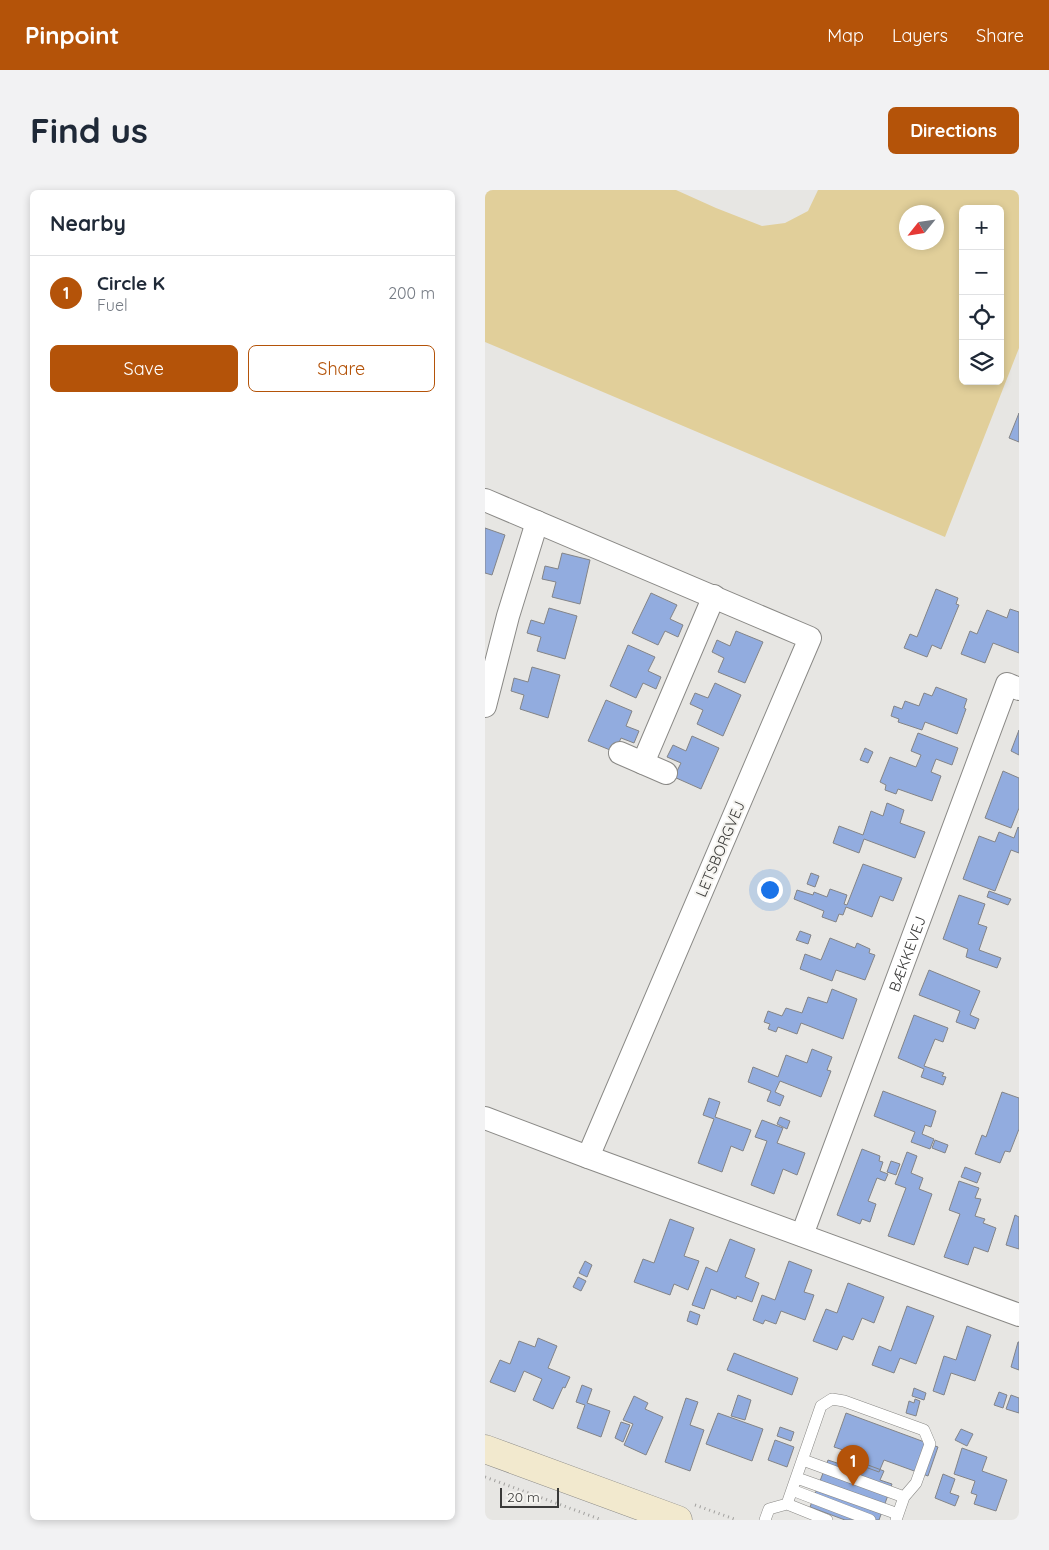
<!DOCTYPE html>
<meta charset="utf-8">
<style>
:root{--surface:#fff;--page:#f2f2f3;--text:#1f2937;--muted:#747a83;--line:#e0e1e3;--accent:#b45309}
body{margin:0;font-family:Quicksand,sans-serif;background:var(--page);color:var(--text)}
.controls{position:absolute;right:15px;top:15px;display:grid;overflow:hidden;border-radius:8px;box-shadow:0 2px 8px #0003}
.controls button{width:45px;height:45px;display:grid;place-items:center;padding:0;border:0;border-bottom:1px solid var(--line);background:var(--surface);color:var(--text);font:25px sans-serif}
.compass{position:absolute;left:414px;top:15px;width:45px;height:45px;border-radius:50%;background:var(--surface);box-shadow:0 2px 8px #0003;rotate:240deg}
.scale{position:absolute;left:15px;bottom:12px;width:59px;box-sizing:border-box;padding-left:5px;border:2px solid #3a3a39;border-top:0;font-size:14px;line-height:18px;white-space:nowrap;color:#3a3a39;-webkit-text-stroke:4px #f5f4f0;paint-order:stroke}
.you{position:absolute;left:284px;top:699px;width:18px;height:18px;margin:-12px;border:4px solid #fff;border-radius:50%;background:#1a73e8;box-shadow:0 0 0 8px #1a73e833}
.badge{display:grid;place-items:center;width:32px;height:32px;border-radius:50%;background:var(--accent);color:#fff;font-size:16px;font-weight:700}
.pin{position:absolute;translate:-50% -41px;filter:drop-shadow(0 1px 2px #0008)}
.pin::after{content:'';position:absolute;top:26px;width:18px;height:15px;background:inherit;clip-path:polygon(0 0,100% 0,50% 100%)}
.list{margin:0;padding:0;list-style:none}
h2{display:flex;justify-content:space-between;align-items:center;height:65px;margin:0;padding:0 20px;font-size:21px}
h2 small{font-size:16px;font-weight:400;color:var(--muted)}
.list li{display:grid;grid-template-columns:32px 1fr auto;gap:15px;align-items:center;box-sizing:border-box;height:75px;padding:0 20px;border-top:1px solid var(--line)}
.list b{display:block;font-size:19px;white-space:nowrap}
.list p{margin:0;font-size:16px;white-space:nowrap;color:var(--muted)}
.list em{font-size:16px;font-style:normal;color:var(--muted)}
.actions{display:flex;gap:10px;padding:15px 20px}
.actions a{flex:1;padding:11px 0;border:1px solid var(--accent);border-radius:8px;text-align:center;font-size:18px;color:var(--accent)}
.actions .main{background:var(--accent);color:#fff}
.icon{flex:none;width:28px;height:28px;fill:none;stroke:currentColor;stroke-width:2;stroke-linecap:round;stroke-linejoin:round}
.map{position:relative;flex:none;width:534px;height:1330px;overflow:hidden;border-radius:8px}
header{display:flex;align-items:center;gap:30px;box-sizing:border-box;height:70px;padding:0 25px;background:var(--accent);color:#fff}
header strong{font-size:24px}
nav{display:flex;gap:28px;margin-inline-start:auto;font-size:18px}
.intro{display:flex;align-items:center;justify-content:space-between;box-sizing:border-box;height:120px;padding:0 30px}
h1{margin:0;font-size:35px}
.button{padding:12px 22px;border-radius:8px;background:var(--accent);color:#fff;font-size:18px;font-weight:700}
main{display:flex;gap:30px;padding:0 30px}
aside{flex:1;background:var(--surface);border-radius:8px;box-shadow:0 2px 8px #0003}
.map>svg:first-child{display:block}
.green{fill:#e1cf9a;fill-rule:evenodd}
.building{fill:#92acdf;stroke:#838487}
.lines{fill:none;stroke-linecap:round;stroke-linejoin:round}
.lane-casing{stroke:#8a8986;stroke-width:12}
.street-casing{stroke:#8a8986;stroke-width:24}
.secondary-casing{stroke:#8a8986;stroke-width:29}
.path{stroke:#a1a09e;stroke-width:3;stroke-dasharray:1 4;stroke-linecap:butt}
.lane{stroke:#fff;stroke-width:11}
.street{stroke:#fff;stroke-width:22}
.secondary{stroke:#f2e9ce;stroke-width:28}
.labels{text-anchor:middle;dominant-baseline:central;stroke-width:4;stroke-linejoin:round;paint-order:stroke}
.street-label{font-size:15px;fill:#3a3a39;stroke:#f5f4f0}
</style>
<header>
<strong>Pinpoint</strong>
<nav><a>Map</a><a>Layers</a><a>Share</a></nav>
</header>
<div class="intro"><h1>Find us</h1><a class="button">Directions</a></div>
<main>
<aside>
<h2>Nearby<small></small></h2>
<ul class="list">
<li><span class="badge">1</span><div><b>Circle K</b><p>Fuel</p></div><em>200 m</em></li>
</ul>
<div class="actions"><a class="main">Save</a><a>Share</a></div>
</aside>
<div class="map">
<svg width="534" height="1330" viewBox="0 0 534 1330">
<rect width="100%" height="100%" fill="#e7e6e3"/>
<path class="green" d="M0,0H191L231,18L277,36L300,33L323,21L333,0H534V158L460,347L0,152ZM478,19H515V191H478ZM422,22H452V52H422Z"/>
<path class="building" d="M534,223V252L524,248Z
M0,338L20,345L7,385L0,383Z
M77,363L105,370L95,414L67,407L71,392L57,389L60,376L73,379Z
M451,399L473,408L471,414L474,415L456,459L447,455L442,467L419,458L425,444L432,447Z
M166,403L192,415L185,429L198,435L193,447L180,441L173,455L147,443Z
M64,418L92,426L80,469L52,461L56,447L42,443L46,430L59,434Z
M525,419L534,422V463L508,453L500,473L476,464L485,441L492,444L502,420L522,428Z
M251,441L278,452L260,493L233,482L239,468L227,462L232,450L245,456Z
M143,455L170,467L163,481L176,487L171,499L158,493L151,508L125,496Z
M47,477L75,485L63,528L35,519L39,505L26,501L29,488L43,492Z
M230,493L256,505L238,546L212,534L218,520L205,514L210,503L223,508Z
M451,497L482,509L479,518L481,519L472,544L440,532L437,540L413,532L414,529L406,526L409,516L417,519L420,511L434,516L439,503L447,506Z
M121,510L147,521L141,536L154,541L149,553L136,548L130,562L103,551Z
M534,540V565L526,561Z
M433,543L473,558L467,575L451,569L446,582L456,586L447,611L413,599L411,604L400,600L401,595L395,592L405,567L431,577L436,565L426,561Z
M207,546L234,558L216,599L189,587L196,573L182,567L188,555L201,561Z
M380,558L388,562L383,573L375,570Z
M518,581L534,588V618L526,638L500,628Z
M402,613L419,620L415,633L440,642L430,668L379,649L374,663L348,653L354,636L378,645L386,621L398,626Z
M533,637L534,638V663L526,660L510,701L478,689L494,646L510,652L514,642L529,648Z
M378,674L417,688L408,711L395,706L387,727L361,717L358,725L354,724L351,732L337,727L339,721L309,709L312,700L328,705L329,702L342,707L345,699L362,705L359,714L362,715Z
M326,683L334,686L330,697L322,694Z
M504,701L526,709L523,715L502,707Z
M474,705L500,714L493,734L502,737L494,760L516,768L512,778L481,767L483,759L458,749Z
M315,741L326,745L323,754L311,750Z
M345,748L370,758L372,753L385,759L384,763L390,765L380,790L351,780L347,791L315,779L320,764L336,770Z
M444,780L495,801L485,825L494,829L490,839L471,832L475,821L434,805Z
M347,799L372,809L358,849L316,833L312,844L293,837L291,842L283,839L285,834L279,832L283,821L297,826L301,818L317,823L323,807L342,813Z
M429,825L463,838L458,852L450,849L439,876L459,883L457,886L461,887L458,895L436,887L439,879L413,868Z
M327,859L347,867L342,880L346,881L336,907L295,891L290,902L299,906L295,916L282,911L286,901L263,892L268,877L293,887L301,865L322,873Z
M398,901L451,921L446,937L440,935L437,944L449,949L445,959L426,952L430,942L389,926Z
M517,902L534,908V939L525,962L520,961L515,973L490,964L497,945L501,947Z
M224,908L235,912L230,927L266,940L258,961L246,956L237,982L213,973L229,929L218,925Z
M295,927L305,931L302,939L292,934Z
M277,930L298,938L292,953L320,963L312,985L298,979L289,1004L266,995L282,951L270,947Z
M450,950L463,955L460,963L447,958Z
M377,959L395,966L394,971L398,972L395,981L403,984L400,991L392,988L383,1011L391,1014L385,1032L377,1029L375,1034L352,1025Z
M422,962L432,966L426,983L438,988L434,999L447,1004L429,1055L403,1046L421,998L410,994Z
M406,971L415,974L411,985L402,982Z
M480,977L496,983L492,993L476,987Z
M474,991L494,998L490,1008L496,1009L490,1026L500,1029L498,1033L511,1038L503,1062L489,1057L483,1075L459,1067L475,1024L464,1020Z
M530,1025L534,1027V1059L521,1055Z
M185,1029L209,1038L199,1066L214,1071L203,1100L189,1094L185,1105L149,1092L158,1069L169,1073Z
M245,1049L270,1059L260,1087L274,1093L267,1112L252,1106L251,1109L226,1099L219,1119L207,1115L221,1077L232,1082Z
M100,1071L107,1075L102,1087L94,1083Z
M304,1071L327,1080L319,1102L329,1105L320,1130L296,1121L291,1134L280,1130L278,1134L268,1130L277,1105L290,1110Z
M93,1087L101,1091L96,1101L88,1097Z
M363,1093L399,1107L389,1133L377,1128L368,1150L358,1146L352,1160L328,1151L341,1119L352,1123Z
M422,1116L449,1126L431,1174L415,1168L409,1183L387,1175L394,1156L406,1161Z
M205,1121L215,1125L212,1135L202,1131Z
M482,1136L506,1145L490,1191L466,1183L459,1205L448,1201L459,1166L471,1170Z
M53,1148L72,1156L63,1178L85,1187L80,1198L78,1197L68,1219L48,1210L57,1189L39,1181L30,1202L5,1192L15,1170L25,1174L34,1151L50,1157Z
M533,1152H534V1180L526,1177Z
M249,1163L313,1188L307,1205L242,1180Z
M97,1195L107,1199L102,1213L125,1221L116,1247L92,1238L100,1215L91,1212Z
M429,1198L441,1203L439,1210L427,1206Z
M514,1202L522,1205L518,1218L509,1215Z
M253,1205L266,1210L260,1230L246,1226Z
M526,1205L534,1208V1223L521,1219Z
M149,1206L163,1213L160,1219L178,1227L161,1265L139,1255L148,1234L138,1230Z
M201,1208L213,1212L205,1235L219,1240L205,1281L180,1272Z
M430,1209L435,1211L431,1226L421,1223L424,1211L429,1213Z
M233,1223L278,1239L267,1271L221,1254Z
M361,1223L453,1257L443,1286L399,1270L394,1282L358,1269L361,1261L349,1257Z
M136,1232L145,1235L138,1252L130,1248Z
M295,1237L309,1242L306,1251L292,1246Z
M476,1239L488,1244L482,1256L470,1250Z
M290,1250L309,1257L302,1277L283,1270Z
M477,1258L502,1267L497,1281L522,1290L511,1321L489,1314L492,1305L486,1303L490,1291L469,1284Z
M359,1266L399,1281L395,1290L407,1294L394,1330H360L325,1317L343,1270L355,1274Z
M458,1284L470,1289L465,1303L474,1306L470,1316L450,1308Z"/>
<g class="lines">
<g class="lane-casing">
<path id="lane" d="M318,1270L419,1307
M312,1288L413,1324
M307,1300L385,1330
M302,1314L342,1330
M280,1330L284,1319L302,1314L336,1216L347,1209L359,1211L439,1240L445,1254L431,1293L419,1307L411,1330"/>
</g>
<g class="street-casing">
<g id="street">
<path d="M0,310L325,448L103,967"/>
<path d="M0,516L23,426L52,332"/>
<path d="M135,563L181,583"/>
<path d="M158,573L229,406"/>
<path d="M0,928L103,967L534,1125"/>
<path id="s1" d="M317,1045L522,494L534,499"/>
</g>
</g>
<g class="secondary-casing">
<path id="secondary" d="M0,1259L193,1330"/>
</g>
<path class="path" d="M0,1287L117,1330
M210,1315L252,1330"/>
<use href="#lane" class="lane"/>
<use href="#street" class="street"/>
<use href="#secondary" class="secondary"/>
</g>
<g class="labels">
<g class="street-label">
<text transform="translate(235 659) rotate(-67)">LETSBORGVEJ</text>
<text stroke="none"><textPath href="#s1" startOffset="300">BÆKKEVEJ</textPath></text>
</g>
</g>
</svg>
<div class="controls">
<button>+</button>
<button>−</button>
<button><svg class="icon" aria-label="locate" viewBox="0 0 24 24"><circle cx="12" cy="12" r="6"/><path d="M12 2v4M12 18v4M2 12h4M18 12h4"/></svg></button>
<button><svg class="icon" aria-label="layers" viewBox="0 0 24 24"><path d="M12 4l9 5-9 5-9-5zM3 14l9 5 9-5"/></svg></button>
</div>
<svg class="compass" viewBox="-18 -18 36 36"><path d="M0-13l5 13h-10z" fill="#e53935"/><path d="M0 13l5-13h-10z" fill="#747a83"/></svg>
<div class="scale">20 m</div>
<div class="you"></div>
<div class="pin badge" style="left:368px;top:1296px">1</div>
</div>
</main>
